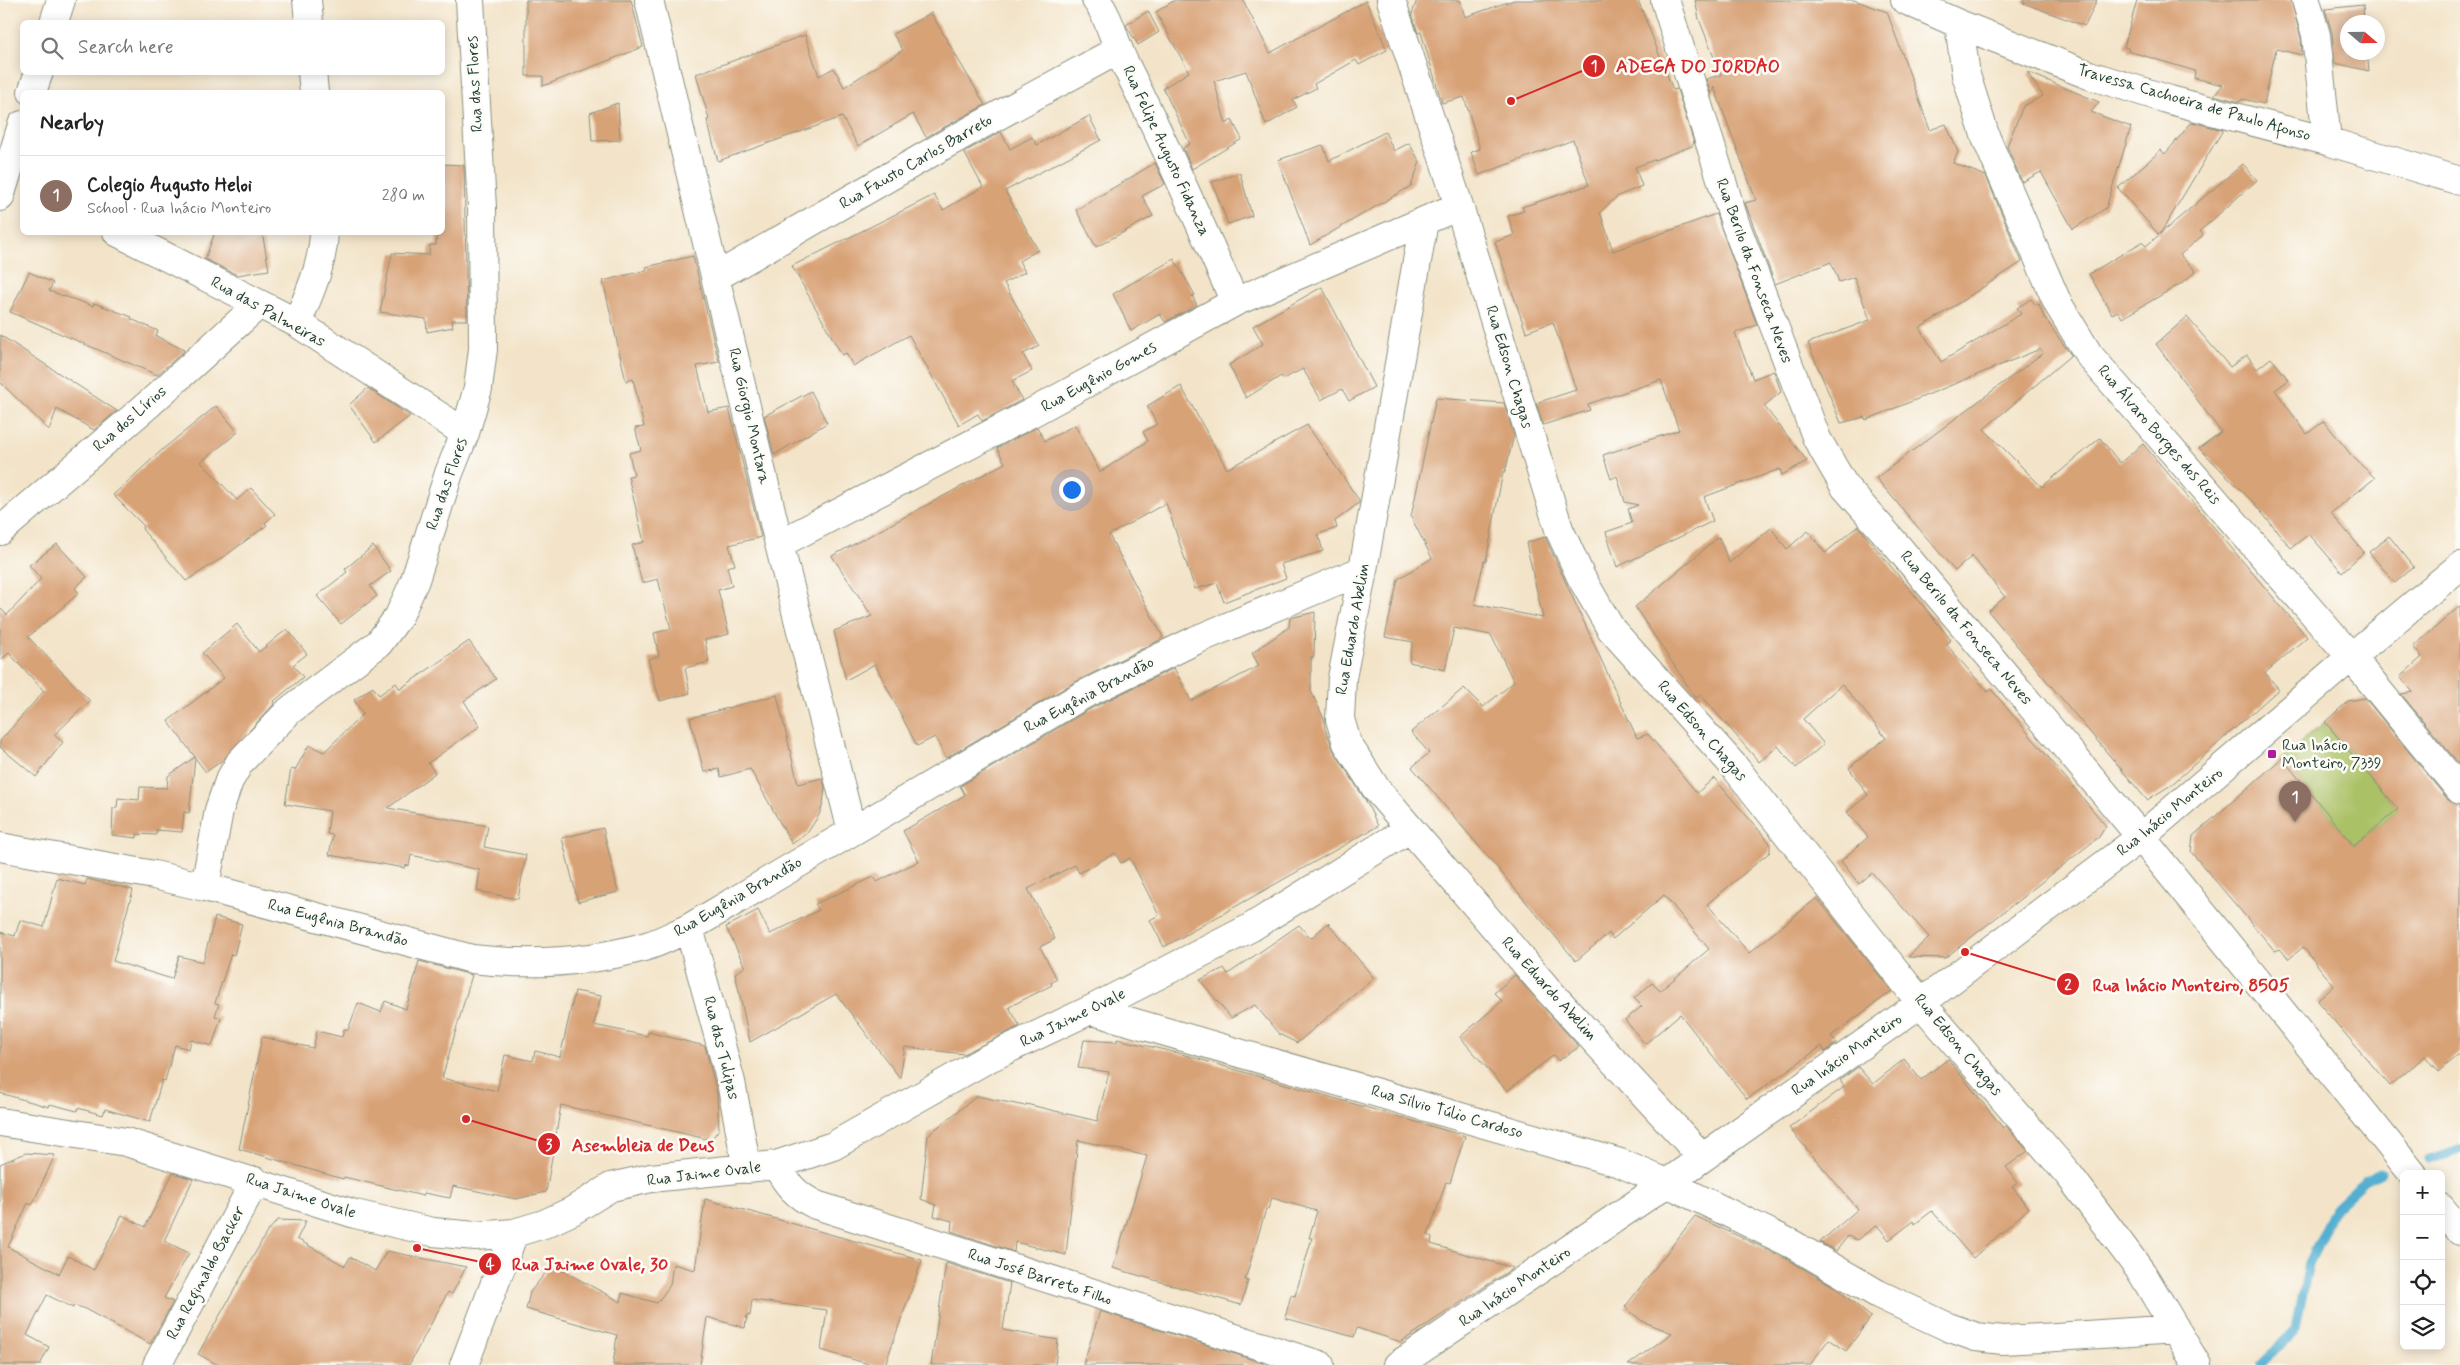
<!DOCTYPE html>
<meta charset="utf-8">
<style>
:root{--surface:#fff;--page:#f2f2f2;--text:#222;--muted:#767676;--line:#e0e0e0;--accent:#b5179e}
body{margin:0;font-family:Mynerve,sans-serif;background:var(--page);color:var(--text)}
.controls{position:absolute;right:15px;bottom:15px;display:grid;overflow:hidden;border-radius:8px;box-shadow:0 2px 12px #0003}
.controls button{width:45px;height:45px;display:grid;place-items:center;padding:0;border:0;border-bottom:1px solid var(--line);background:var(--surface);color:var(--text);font:25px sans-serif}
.compass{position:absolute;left:2340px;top:15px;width:45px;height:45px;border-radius:50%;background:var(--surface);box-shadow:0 2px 12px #0003;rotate:110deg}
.you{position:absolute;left:1071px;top:489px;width:18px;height:18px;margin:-12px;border:4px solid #fff;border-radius:50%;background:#1a73e8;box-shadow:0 0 0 8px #1a73e833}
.badge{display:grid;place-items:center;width:32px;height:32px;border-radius:50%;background:var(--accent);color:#fff;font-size:16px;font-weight:700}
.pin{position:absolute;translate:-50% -41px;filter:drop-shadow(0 1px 2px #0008)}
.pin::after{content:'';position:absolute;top:26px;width:18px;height:15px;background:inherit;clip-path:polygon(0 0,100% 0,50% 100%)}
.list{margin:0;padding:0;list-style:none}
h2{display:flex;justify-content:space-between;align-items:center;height:65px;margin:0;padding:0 20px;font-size:21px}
h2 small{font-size:16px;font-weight:400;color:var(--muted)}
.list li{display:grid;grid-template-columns:32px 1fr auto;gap:15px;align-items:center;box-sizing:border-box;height:80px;padding:0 20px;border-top:1px solid var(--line)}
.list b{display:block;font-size:19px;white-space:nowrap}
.list p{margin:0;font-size:16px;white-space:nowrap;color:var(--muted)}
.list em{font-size:16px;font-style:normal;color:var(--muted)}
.icon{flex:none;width:28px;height:28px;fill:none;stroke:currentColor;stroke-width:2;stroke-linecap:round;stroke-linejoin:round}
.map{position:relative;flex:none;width:2460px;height:1365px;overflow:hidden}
.search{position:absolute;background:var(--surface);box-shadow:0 2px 12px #0003;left:20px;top:20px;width:425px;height:55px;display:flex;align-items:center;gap:12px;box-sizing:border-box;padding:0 18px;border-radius:8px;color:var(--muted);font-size:19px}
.panel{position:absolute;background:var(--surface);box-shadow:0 2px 12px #0003;left:20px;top:90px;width:425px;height:145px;border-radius:8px}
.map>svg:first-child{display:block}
.green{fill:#abc166;stroke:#657f4d}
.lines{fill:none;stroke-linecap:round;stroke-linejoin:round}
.stream{stroke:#52aed0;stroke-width:9}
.building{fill:#d8a277}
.street-casing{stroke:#89907e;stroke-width:30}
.street{stroke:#fff;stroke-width:28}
.poi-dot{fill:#b5179e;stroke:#fdfcf7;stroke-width:2}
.labels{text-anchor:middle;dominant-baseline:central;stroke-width:5;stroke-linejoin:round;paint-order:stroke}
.street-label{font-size:16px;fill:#1f3d34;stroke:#fdfcf7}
.poi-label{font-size:16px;fill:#1f3d34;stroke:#fdfcf7;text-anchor:start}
.leader{fill:none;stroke:#d62828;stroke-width:2}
.callout-dot{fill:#d62828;stroke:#fdfcf7;stroke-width:2}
.mark-label{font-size:15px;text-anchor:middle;font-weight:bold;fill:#fff}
.callout-label{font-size:18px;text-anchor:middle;font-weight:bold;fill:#d62828;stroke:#fdfcf7;stroke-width:5;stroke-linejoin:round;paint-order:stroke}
</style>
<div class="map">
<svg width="2460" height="1365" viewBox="0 0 2460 1365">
<rect width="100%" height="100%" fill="#fdfcf7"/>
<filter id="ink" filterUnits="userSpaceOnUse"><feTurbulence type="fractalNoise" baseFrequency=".02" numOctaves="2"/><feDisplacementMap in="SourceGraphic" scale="10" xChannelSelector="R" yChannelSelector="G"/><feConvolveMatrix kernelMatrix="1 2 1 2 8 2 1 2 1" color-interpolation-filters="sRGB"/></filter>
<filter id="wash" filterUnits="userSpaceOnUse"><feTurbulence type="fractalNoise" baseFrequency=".0096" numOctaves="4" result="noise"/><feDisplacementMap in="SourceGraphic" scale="20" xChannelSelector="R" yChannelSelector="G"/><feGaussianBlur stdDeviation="1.12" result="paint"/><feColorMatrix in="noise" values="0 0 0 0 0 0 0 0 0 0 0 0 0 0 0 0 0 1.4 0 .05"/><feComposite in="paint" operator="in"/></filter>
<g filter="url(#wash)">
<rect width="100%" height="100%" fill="#f3e4c9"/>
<path class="green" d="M2325,722L2398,809L2354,846L2282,758Z"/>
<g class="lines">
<path class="stream" d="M2428,1160L2460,1150
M2261,1365L2296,1329L2309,1263L2335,1208L2365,1180L2381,1172"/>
</g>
<g id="blocks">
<path class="building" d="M526,0H631L643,47L543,86V76H526Z
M1175,0H1243L1270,53L1366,1L1387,50L1359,65L1356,60L1314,84L1316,88L1293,100L1297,107L1266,125L1246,71L1214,81L1226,124L1232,120L1242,139L1192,169L1183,148L1190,144L1163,88L1189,72L1156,12Z
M1417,0H1460L1465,17L1514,0H1638L1673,90L1677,89L1694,143L1692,146L1635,167L1642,186L1618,196L1600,212L1613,251L1716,214L1757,325L1735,333L1753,379L1774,371L1781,392L1764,406L1807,461L1782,475L1780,469L1704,497L1713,521L1617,567L1606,532L1632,523L1628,509L1638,505L1625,502L1617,476L1611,479L1603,455L1679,430L1661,380L1588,404L1590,410L1543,425L1536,403L1576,390L1553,322L1526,332L1495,242L1514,235L1508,216L1524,211L1522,207L1589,185L1573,140L1479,175L1471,152L1480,149L1464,97L1442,103L1421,32L1418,33L1412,14Z
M1695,0H1854L1887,12L1930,130L1946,124L1958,152L1953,163L1986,176L2022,262L1920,328L1941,362L2021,314L2017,308L2031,299L2036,305L2039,304L2044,317L2071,355L1984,429L2042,487L2100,438L2120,463L2143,444L2307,637L2265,673L2279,689L2171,785L2147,800L1988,611L2005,597L1972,556L1955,571L1876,478L2043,353L2040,349L1866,420L1864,417L1841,423L1808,343L1870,320L1854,277L1839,282L1831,262L1775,284L1745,203L1756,200L1714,87L1711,95L1706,79L1721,75L1699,19Z
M2024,0H2097L2085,26L2023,3Z
M2137,0H2291L2301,38L2302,55L2276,49L2264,104L2242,99L2240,102L2214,95L2223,85L2194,78L2195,71L2128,51V48L2124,47Z
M2363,5L2364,22H2348V52H2367L2369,71L2335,63L2332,33L2325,9Z
M1148,11L1159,32L1138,45L1126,25Z
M931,13L985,105L926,137L913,114L858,146L842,117L718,161L707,120L709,119L696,74L805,35L819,76L834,68L844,87L903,50L893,34Z
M2027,72L2099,102L2091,112L2131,127L2106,208L2073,229L2041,172L2022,182L2007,146L2023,106L2043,96Z
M618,103L620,140L592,141L590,113Z
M1089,116L1101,140L1005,191L1038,250L1019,261L1025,272L1004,283L1039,346L1023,354L1032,371L1012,381L1022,400L982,421L978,414L959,425L909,335L853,366L846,353L842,355L792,266L934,195L943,210L983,187L964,152L1001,132L1010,149L1032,137L1037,145Z
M2192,122L2223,130L2160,234L2243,164L2257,180L2200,231L2203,235L2180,255L2196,271L2182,283L2122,318L2118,311L2112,314L2089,274L2142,242L2146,246L2159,235L2118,188L2161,150L2165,154Z
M1385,132L1394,151L1409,143L1420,162L1411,186L1310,245L1278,160L1323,145L1329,161Z
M1155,163L1165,184L1142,196L1153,216L1096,247L1076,210Z
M442,164L464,165L467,320H452L453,327L427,332L426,319L380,312L392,253L429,255L430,245H436L437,234H442Z
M1240,173L1252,216L1228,224L1212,182Z
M215,232H262L269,270L237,275L205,259Z
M693,256L719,362L697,366L708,412L729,408L761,537L729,545L735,565L727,567L732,586L718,590L729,634L705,640L709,662L685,668L690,693L660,701L648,659L659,656L654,633L671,629L658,579L642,583L632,545L644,542L628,476L634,475L629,453L641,450L635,428L644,427L633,379L626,381L603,281L647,270L646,267Z
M1174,259L1195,295L1192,296L1197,305L1165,322L1160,314L1131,331L1113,294Z
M29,272L53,283L49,291L93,306L94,303L132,317L131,319L158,331L156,336L184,350L183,352L157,375L10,312Z
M1322,287L1374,387L1349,401L1342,389L1321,400L1303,369L1283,379L1281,376L1246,398L1229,365L1263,344L1253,326Z
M2187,317L2230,367L2247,355L2257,369L2271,358L2289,380L2275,390L2307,434L2324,421L2352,456L2375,478L2331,513L2364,552L2342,572L2309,534L2291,548L2252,501L2199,448L2221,432L2156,344Z
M0,335L117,411L94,430L57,409L49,430L0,382Z
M1181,386L1227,469L1307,425L1359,500V503L1335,521L1337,528L1318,534L1323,551L1281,564L1286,578L1224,602L1217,583L1195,589L1166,503L1109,535L1163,637L1160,640L1075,682L946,758L935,737L917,746L875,664L846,680L834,631L872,616L832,556L1005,463L997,448L1037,427L1045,441L1075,425L1100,472L1148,441L1143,432L1157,424L1147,406Z
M368,388L410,416L376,442L349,405Z
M811,391L827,423L774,455L764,416Z
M1436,398L1504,403L1514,435L1505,472H1503L1486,561H1484L1474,604L1543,618L1526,543L1545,537L1637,738L1648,734L1697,793L1714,778L1770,843V852L1707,904L1749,953L1817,898L1892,991L1831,1036L1837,1043L1825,1052L1822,1046L1747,1099L1680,1014L1645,1044L1625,1020L1642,1006L1634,998L1652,983L1660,991L1709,949L1664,895L1613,939L1609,933L1576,961L1412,767L1429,753L1411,732L1464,688L1483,707L1514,682L1491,635L1454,628L1445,670L1409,662L1413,642L1385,637L1398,579L1432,558L1411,517Z
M216,406L238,432L201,462L237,500L251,488L275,514L265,523L267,525L225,556L186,581L142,529L144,526L113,495L163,449Z
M1858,526L1951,640L1946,644L1988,692L1991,689L2106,826L2099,837L1945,958L1908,957L1929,937L1872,873L1859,884L1841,861L1868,837L1847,812L1868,795L1849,768L1886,738L1842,684L1803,719L1824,744L1796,768L1778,746L1759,762L1701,695L1696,698L1635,607L1719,537L1729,563L1771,528L1787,549L1808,531L1825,553Z
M2389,536L2414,567L2395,583L2369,552Z
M57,544L87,577L75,588L79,593L28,637L90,701L54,735L63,742L36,777L0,747V741L44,691L9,653L0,660V608L7,615L41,579L29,565Z
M373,546L391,571L370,586L377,596L341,624L317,596L347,572L345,569Z
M2460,606V765L2401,694L2413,692L2400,677L2422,657L2413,647Z
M1315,612L1314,656L1311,657V691L1324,719L1325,729L1334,751L1366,801L1378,826L1164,947L1150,920L1159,915L1130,858L1121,863L1115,853L1079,873L1075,865L1053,876L1028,889L1055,939L1040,947L1057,979L1051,983L1052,985L1009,1007L1020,1026L964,1054L905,1047L900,1078L836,994L750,1042L735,973L745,967L726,927L758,910L770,934L819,910L815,904L874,877L877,882L919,861L903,831L965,795L960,786L1090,709L1174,668L1191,701L1259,666L1252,653L1289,627L1290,618Z
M237,624L259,652L287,629L307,654L293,665L303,677L273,702L274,704L223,760L206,772L195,758L189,813L184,812L182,832L156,830V835L137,834V838L112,835L113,808L117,807L118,798L139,800L140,787L167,788L168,776L195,757L168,721L224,678L202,653Z
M469,641L496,679L464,701L480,726L428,763L435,773L388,808L488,826L484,847L526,855L518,899L477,891L480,870L411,855L409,866L406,865L405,868L329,855L333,835L327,834L330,811L285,804L291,769L295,770L309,745L324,752L363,714L354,700L373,687L379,695L396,683L400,689Z
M777,695L798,784L822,778L825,787L823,804L819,815L808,832L792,844L750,769L721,777L719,769L704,772L690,718Z
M2365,698L2448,800L2460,805V1053L2438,1072L2425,1056L2390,1086L2317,1001L2334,986L2303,947L2289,959L2280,949L2275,951L2191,852L2193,836L2282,758L2354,846L2398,809L2325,722L2348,701Z
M603,828L618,892L578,902L562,838Z
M57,878L85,885L87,879L133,890L113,961L172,979L179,956L203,962L215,917L242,924L234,955L231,954L215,1003L219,1004L215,1016L221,1018L212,1046L191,1040L189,1049L175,1045L165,1081L162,1080L150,1122L105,1109L103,1115L78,1108L77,1111L50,1104L49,1107L0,1093V932L15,936L20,920L44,927Z
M1328,923L1374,978L1297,1043L1279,1034L1255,1005L1231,1018L1200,980L1224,968L1228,974L1299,925L1311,938Z
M419,961L472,975L442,1078L497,1091L505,1055L533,1061L535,1051L560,1057L575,991L601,996L594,1025L647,1036L648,1032L705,1046L717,1094L719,1129L711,1140L561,1105L546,1192L516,1199L453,1186L450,1198L424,1193L423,1196L344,1177L343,1179L239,1149L262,1037L313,1048L317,1031L342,1037L344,1029L348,1030L358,1003L381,1012L385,1001L406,1009Z
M1515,975L1579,1047L1558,1061L1554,1055L1507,1091L1460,1037L1502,1001L1494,993Z
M1117,1039L1178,1053L1465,1136L1450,1183L1446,1182L1428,1235L1432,1237L1431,1244L1513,1268L1401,1342L1357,1328L1354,1337L1310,1325L1285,1318L1291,1295L1295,1296L1312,1238H1309L1317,1211L1272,1198L1268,1209H1266L1245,1280H1248L1241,1305L1113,1268L1147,1156L1078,1140L1066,1255L1015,1242L1014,1252L951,1231L952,1221L934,1216L936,1205L921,1199L928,1135L977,1096L1025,1106L1026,1104L1097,1121L1109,1072L1078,1068L1084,1040L1117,1042Z
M1904,1059L1921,1080L1948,1059L2003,1128L2006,1126L2028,1151L2006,1167L2018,1183L2012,1187L2029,1208L1973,1258L1932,1211L1915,1224L1914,1221L1889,1240L1877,1225L1857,1240L1848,1236L1836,1251L1820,1242L1858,1209L1789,1128L1844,1087L1840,1080L1858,1067L1873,1084Z
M26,1153L55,1155L32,1205L28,1203L8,1247L59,1274L68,1256L94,1270L122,1215L145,1227L173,1173L193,1179L164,1241L189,1253L164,1298L173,1302L150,1344L83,1308L74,1305L73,1308L47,1295L27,1335L49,1347L40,1365H0V1164Z
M705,1199L922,1260L885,1365H872L821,1350L827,1310L752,1300L750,1316L747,1315L745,1328L707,1317L700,1365H613L617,1335L526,1309L530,1292L552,1265L621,1302L622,1293L657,1303L670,1285L673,1264L695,1270Z
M1695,1216L1785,1258L1833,1286L1871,1317L1846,1351L1829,1339L1810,1365H1628L1672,1333L1642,1321L1625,1307Z
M278,1220L306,1221L297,1239L345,1266L350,1257L375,1271L387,1251L466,1267L452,1294L448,1292L409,1365H218L198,1354L267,1232Z
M946,1263L1010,1283L1003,1330L1058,1340L1055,1365H931Z
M1100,1311L1263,1363V1365H1083Z"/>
</g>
</g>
<g filter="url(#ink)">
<use href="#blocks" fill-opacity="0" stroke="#89907e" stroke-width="1"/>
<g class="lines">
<g class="street-casing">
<path id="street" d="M307,0L309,22
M649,0L779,544L852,831
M1096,0C1110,17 1114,42 1124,62C1164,141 1199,222 1235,302
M1391,0L1459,206L1559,529L1581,577L1611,629L1733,765L1921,1003L2069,1175L2142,1273L2197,1365
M1665,0L1735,223L1817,439L1845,487L1898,547L2141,837L2413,1174
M1905,0L1959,24L2089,75L2170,100L2327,141L2460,181
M2306,0L2316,35L2327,141
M54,22L61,0
M1959,24L1966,75L1986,138L2058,304L2089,355L2351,657L2460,790
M312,72L314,92
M32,92L39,72
M0,197L22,125
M1459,206L1424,221L1363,570L1342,678L1340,719L1347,743L1377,790L1549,991L1702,1157
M117,232L297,323L465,433
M716,277L946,144L1118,50
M297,323C309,294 323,265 324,232
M0,531L150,403L258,305
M779,544L1035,411L1235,302L1424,221
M0,847L154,875L205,887L472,959C532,966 588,963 647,946C661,942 675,934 689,928L1083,695L1196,640L1363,570
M205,887L219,810L229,781L240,762L289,711L379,643L399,616L415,580L449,473L465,433L478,388L483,349L482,207L470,0
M689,928L731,1082L747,1169
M1090,1010L1620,1163L1667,1183L1792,1244L1878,1294L1948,1327L1976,1337L2003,1340L2041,1338L2176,1329
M0,1122L126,1142L355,1214L433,1232L475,1236L514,1233L544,1224L572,1211L611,1187L651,1178L776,1165L833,1146L985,1060L1090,1010L1250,928L1409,829
M776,1165C787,1184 795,1195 816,1205L1320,1365
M2441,1208L2460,1231
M157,1365L255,1181
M464,1365L514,1233
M1398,1365L1667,1183L1921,1003L2010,936L2141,837L2351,657L2460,566"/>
</g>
<use href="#street" class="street"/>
</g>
</g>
<rect class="poi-dot" x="2267" y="749" width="10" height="10" rx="2.5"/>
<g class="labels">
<g class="street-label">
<text transform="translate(475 84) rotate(-93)">Rua das Flores</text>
<text transform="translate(2194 103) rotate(16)">Travessa Cachoeira de Paulo Afonso</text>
<text transform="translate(1166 151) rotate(65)">Rua Felipe Augusto Fidanza</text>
<text transform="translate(916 162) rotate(-30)">Rua Fausto Carlos Barreto</text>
<text transform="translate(1754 271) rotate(70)">Rua Berilo da Fonseca Neves</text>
<text transform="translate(268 312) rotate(29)">Rua das Palmeiras</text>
<text transform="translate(1509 367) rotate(73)">Rua Edson Chagas</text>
<text transform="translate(1099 377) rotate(-29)">Rua Eugênio Gomes</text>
<text transform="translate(749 416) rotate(77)">Rua Giorgio Montara</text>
<text transform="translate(130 419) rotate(-41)">Rua dos Lírios</text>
<text transform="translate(2159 435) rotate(49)">Rua Álvaro Borges dos Reis</text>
<text transform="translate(447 484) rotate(-71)">Rua das Flores</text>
<text transform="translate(1966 628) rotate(50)">Rua Berilo da Fonseca Neves</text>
<text transform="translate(1353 629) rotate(-80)">Rua Eduardo Abelim</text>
<text transform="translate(1089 695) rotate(-28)">Rua Eugênia Brandão</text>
<text transform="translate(1702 731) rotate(49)">Rua Edson Chagas</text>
<text transform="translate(2170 812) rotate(-39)">Rua Inácio Monteiro</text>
<text transform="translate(738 897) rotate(-30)">Rua Eugênia Brandão</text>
<text transform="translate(338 923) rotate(15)">Rua Eugênia Brandão</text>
<text transform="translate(1549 989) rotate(48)">Rua Eduardo Abelim</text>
<text transform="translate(1073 1018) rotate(-26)">Rua Jaime Ovale</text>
<text transform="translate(1958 1045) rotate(50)">Rua Edson Chagas</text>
<text transform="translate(721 1048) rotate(76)">Rua das Tulipas</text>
<text transform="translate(1847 1055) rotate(-35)">Rua Inácio Monteiro</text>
<text transform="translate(1447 1112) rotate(16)">Rua Silvio Túlio Cardoso</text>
<text transform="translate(704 1174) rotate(-7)">Rua Jaime Ovale</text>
<text transform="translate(301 1196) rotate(18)">Rua Jaime Ovale</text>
<text transform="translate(206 1273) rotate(-62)">Rua Reginaldo Backer</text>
<text transform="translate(1040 1277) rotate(18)">Rua José Barreto Filho</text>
<text transform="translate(1515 1287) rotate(-34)">Rua Inácio Monteiro</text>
</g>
<g class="poi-label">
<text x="2282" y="745">Rua Inácio<tspan x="2282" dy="18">Monteiro, 7339</tspan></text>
</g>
</g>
<path class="leader" d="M1511 101L1594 66M1965 952L2068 984M466 1119L549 1144M417 1248L490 1264"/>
<g class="callout-dot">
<circle cx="1511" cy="101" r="5"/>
<circle cx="1965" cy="952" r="5"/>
<circle cx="466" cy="1119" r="5"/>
<circle cx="417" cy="1248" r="5"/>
<circle cx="1594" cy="66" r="12"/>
<circle cx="2068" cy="984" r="12"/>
<circle cx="549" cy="1144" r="12"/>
<circle cx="490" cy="1264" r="12"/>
</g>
<g class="mark-label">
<text x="1594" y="71">1</text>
<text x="2068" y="990">2</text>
<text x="549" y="1150">3</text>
<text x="490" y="1269">4</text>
</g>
<g class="callout-label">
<text x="1698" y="72">ADEGA DO JORDAO</text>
<text x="2191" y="991">Rua Inácio Monteiro, 8505</text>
<text x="643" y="1151">Asembleia de Deus</text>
<text x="590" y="1270">Rua Jaime Ovale, 30</text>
</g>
</svg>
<div class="controls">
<button>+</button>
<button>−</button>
<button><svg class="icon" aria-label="locate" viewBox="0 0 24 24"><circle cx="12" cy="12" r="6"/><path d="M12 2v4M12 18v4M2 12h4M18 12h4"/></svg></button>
<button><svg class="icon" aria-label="layers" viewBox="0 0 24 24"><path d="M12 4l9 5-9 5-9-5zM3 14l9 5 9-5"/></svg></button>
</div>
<svg class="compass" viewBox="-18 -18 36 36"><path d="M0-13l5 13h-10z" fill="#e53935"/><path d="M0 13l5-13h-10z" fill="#767676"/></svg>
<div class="you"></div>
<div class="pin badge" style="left:2295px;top:822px;background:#8d6e63">1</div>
<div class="search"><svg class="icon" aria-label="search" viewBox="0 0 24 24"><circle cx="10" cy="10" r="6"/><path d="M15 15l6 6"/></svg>Search here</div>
<section class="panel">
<h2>Nearby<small></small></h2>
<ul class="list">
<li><span class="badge" style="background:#8d6e63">1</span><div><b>Colegio Augusto Heloi</b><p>School · Rua Inácio Monteiro</p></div><em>280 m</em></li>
</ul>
</section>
</div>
